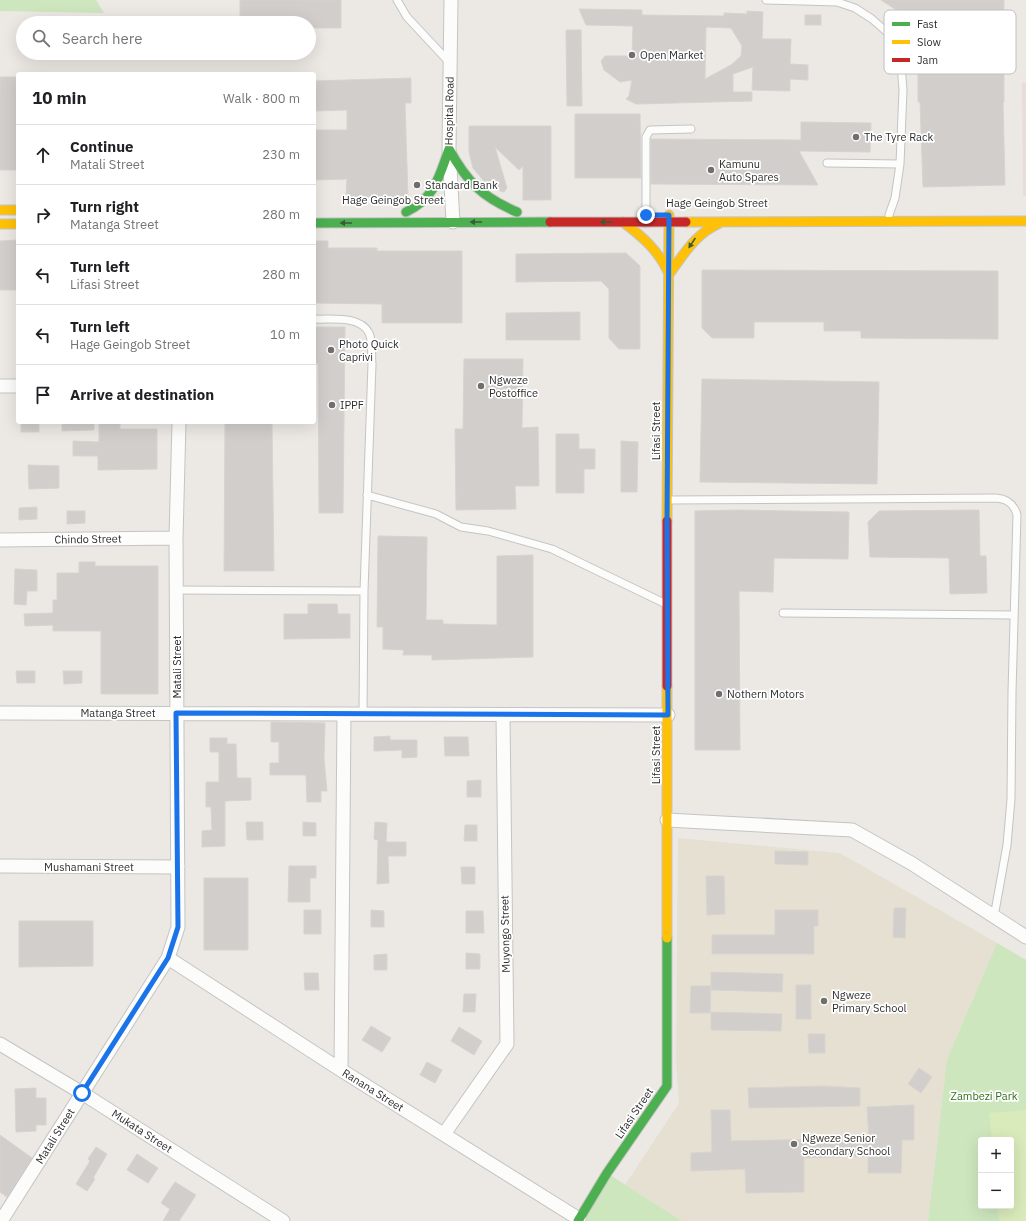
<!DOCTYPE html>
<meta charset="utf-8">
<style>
:root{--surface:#fff;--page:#f2f2f2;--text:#202124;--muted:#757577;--line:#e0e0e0}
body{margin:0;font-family:"IBM Plex Sans",sans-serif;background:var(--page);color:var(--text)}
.controls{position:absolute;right:12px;bottom:12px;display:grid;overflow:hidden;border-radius:4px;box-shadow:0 4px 16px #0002}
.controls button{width:36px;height:36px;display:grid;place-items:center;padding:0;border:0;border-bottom:1px solid var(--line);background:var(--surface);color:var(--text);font:20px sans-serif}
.stop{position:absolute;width:12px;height:12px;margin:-9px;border:3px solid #1a73e8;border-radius:50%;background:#fff}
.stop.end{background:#1a73e8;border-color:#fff;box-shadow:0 1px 4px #0008}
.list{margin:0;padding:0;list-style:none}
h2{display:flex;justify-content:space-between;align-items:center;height:52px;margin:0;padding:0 16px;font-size:17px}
h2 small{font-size:13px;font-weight:400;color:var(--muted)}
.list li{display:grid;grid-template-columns:26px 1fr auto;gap:12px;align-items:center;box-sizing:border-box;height:60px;padding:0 16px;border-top:1px solid var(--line)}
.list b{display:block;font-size:15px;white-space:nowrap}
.list p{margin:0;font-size:13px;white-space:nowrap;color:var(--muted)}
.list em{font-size:13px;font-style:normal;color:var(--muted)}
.icon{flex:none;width:22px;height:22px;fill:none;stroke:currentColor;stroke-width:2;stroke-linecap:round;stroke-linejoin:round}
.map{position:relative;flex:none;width:1026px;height:1221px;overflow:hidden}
.search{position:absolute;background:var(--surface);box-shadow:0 4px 16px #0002;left:16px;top:16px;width:300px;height:44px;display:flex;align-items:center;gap:10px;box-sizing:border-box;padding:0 14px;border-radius:22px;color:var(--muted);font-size:15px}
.panel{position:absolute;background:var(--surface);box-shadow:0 4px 16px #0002;left:16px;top:72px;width:300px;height:352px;border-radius:4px}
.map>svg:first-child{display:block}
.education{fill:#e6e0d3}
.medical{fill:#e9dcdb}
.green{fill:#cee6be;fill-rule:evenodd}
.pitch{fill:#d9eabb}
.building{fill:#d1cecb;stroke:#d7d4d0;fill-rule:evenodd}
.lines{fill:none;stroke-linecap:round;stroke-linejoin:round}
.lane-casing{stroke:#c5c4c5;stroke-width:9}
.street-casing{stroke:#c5c4c5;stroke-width:15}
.fast-casing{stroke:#c5c4c5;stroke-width:11}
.slow-casing{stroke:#c5c4c5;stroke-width:11}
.jam-casing{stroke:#c5c4c5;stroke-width:11}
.lane{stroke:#fcfcfb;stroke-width:7}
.street{stroke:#fcfcfb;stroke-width:13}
.fast{stroke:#4caf50;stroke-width:9}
.slow{stroke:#ffc107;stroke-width:9}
.jam{stroke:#c62828;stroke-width:9}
.oneway{fill:#385b3a}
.route{stroke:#1a73e8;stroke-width:5}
.poi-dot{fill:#706f6e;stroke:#fff;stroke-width:1.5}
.labels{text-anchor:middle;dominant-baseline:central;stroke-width:3.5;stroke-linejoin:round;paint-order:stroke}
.poi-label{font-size:11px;fill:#2e2e2e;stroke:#fff;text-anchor:start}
.street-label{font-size:11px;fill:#2e2e2e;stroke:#fff}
.park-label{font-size:11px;fill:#2c6e1b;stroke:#fff}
.key{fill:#fff;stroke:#c0c0c0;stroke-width:1}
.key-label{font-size:11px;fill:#2e2e2e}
</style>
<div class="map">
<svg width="1026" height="1221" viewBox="0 0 1026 1221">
<rect width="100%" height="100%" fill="#ece8e4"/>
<path class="education" d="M678,838L840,853L997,943L947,1059L928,1221H682L625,1185L679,1103L676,1060Z"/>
<path class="medical" d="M1022,83H1026V196H1023Z"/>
<path class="green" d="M0,0H96L104,13L0,11Z
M997,943L1026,960V1221H928L947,1059ZM981,1140H1011V1206H981Z
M607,1173L682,1221H578Z"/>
<path class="pitch" d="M1026,1110V1221H999L997,1206H1011V1140H992L989,1113Z"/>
<path class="building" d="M240,0H341V28H309V23H240Z
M881,0H1004V102H1003L1005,185L923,187L920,102H918V24Z
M579,9L642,10V15L724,16V13L747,14V11L763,12L762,39H791L790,64L808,65V80L790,79V91L752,90L753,67L733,74V92H752V101L636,104L626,99L629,96L632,80L620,82L604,70L601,61L605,56H632L633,26L586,25ZM706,27L731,28L742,46L741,56L731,65L705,79Z
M805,15H821V25H805Z
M566,30H581L582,106H567Z
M0,77H18V170H0Z
M411,78V103H405L408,197H346L347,179L314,180V130H347V110L314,111V81Z
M575,114H640L641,178H575Z
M801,122L871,123L870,152L799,151L818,185L651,184V139L801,140Z
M469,126H551V200H523V166L519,170L495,147L507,188L504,192L497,190L483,180L473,168L469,152Z
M18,240V290H0V241Z
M314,241H328V248H377V251H462V323H382V304L314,303Z
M626,253L640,266V349H619L609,338V289L601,281L516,282V254Z
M702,270L998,271V339L861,338V331H824V322H754V338H712L702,328Z
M580,312V340H506V313Z
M314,327H345L343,513H319L318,364H314Z
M464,359H523L522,428L538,427L539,486H515L516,509L456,510L455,429H463Z
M702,379L879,382L877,484L700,482Z
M21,422H39V432H21Z
M62,422H94V430L62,431Z
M225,422H272L274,571H224Z
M99,423L120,424V429H157V469L98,470V456H73V441L99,442Z
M556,434H579V449H595V469H584V493H556Z
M621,441L638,442L637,492H621Z
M28,465L59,466V488L29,489Z
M37,507V519L19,520V508Z
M738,510L849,512L848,559L774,558L773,592L739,591L740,750H695V511Z
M979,510L980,556H986L987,593L950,594L949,558L870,557L868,522L879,511Z
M67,511H85V523L67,524Z
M378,536L427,537L426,620H443V624L497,625V556L533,555V657L432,660V655H403L404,650L383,649V627H377Z
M79,562H95V566H158V694H101V631H53V625L25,626L24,614L53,613V600H57V573H79Z
M15,569L37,570V591H27L26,605L14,604Z
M308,604H337L338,614H350V638L284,639V614H308Z
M16,671H35V683H17Z
M63,671H82V683L64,684Z
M271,722L325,723L324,758L327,791H321V802H307L306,775H270V763H279V742H271Z
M390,736V740H417V757L402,758V750L374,751V737Z
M444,737H468L469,756H445Z
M210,738H227V744H236L237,778H251V800L225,801V846L202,847V831L212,830L211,807H206V782H219V752H210Z
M481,780V797H467V781Z
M246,822H263V840H247Z
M303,822L316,823V836H303Z
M375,822L387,823L386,842H406V856H388L389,883L377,884L378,840L374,839Z
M465,825H477V841H464Z
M775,851L808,852V865L775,864Z
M289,866H316V878H310V902H288Z
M461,867H475V884H462Z
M706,876H724L725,914L707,915Z
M204,878H248V950H204Z
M894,908H906L905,938L893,937Z
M304,910H321V934H304Z
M371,910L384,911V927H371Z
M775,910H818V926H814V954H712V935H775Z
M466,911H483L484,933H466Z
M19,921H93V966L19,967Z
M466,953L480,954V969H466Z
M387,954V970H374V955Z
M711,972L783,974L782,992L711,990Z
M304,973H318L319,990H305Z
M796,985H811V1019H796Z
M691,986H711L710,1013H690Z
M464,994H476L475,1012H463Z
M711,1012L782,1014L781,1031L711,1030Z
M371,1026L391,1038L382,1052L362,1040Z
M459,1027L482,1041L474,1055L451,1041Z
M808,1034H825V1053H809Z
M427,1062L442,1070L435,1083L420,1075Z
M919,1068L932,1077L921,1093L908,1084Z
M823,1086L860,1088V1106L749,1108L748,1088Z
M36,1088V1098H46V1125H36V1131L16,1132L15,1089Z
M914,1105V1140H902L901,1173H868V1156L804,1158V1192L746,1193L745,1169L691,1171V1153L712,1152L711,1110H730L731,1141L869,1138L867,1107Z
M0,1135L32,1158L7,1197L0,1192Z
M96,1147L107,1154L93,1178L95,1179L87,1191L76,1184L90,1161L88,1159Z
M137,1154L158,1168L148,1183L127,1170Z
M175,1182L196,1195L179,1221H163L170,1209L161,1203Z"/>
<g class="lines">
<g class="lane-casing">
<path id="lane" d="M397,0L407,17L449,62
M766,0L837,2L855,8L872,19L889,34L901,64L903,90L900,164L895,198L889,215
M827,163L900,164
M646,215V137L650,130L691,129
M314,319C331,320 360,315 369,333C373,341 371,355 372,364L364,591L363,714
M367,495L436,514L461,527L488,531L552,549L666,604
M667,500L996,498C1008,499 1014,504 1017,515L1012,692L1011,799L1007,845L994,917
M177,590L364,591
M783,613L1014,615"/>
</g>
<g class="street-casing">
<path id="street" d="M451,0L449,149L453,222
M0,386H18
M0,540L176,538
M0,713L668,715
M667,820L852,830L911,863L1026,937
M0,866L178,867
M168,958L341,1070L579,1219
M0,1044L82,1093L283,1221
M341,1070L344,714
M444,1134L507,1044L503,715
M1,1221L168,958L178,927L176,538L179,422"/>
</g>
<g class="fast-casing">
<path id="fast" d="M449,149C467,182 482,197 517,212
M406,212C435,198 439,177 449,149
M314,223L550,222
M578,1221L607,1173L667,1086V938"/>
</g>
<g class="slow-casing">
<path id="slow" d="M0,210H18
M623,222C643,237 659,251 669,274C685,253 695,234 720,223
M686,222L1026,221
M0,224H18
M667,521L669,215
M667,686V938"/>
</g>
<g class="jam-casing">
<path id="jam" d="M550,222H686
M667,686V521"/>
</g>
<use href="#lane" class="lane"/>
<use href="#street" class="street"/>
<use href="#fast" class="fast"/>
<use href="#slow" class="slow"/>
<use href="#jam" class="jam"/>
</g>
<defs><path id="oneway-solid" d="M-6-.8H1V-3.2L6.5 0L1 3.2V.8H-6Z"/></defs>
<g class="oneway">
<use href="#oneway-solid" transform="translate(476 222) rotate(-180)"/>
<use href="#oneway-solid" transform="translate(606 222) rotate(-180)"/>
<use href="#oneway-solid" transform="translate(346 223) rotate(180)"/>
<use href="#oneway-solid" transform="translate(692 243) rotate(124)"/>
</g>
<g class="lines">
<path class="route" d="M82,1093L168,958L178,927L176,713L668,715L667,526L669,215H646"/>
</g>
<g class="poi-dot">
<circle cx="632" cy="55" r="4"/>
<circle cx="856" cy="137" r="4"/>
<circle cx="711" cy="170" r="4"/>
<circle cx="417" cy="185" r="4"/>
<circle cx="331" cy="350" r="4"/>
<circle cx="481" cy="386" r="4"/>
<circle cx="332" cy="405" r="4"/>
<circle cx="719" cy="694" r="4"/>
<circle cx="824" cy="1001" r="4"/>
<circle cx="794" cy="1144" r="4"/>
</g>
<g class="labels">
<g class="poi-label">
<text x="640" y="55">Open Market</text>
<text x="864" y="137">The Tyre Rack</text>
<text x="719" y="164">Kamunu<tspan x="719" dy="13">Auto Spares</tspan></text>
<text x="425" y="185">Standard Bank</text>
<text x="339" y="344">Photo Quick<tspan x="339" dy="13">Caprivi</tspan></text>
<text x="489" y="380">Ngweze<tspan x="489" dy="13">Postoffice</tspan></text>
<text x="340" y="405">IPPF</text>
<text x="727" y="694">Nothern Motors</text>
<text x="832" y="995">Ngweze<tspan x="832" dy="13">Primary School</tspan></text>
<text x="802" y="1138">Ngweze Senior<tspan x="802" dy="13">Secondary School</tspan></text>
</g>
<g class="street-label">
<text transform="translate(449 111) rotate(-89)">Hospital Road</text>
<text x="393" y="200">Hage Geingob Street</text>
<text x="717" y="203">Hage Geingob Street</text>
<text transform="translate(656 431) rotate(-90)">Lifasi Street</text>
<text transform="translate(88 539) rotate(-1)">Chindo Street</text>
<text transform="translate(177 667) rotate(-90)">Matali Street</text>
<text x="118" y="713">Matanga Street</text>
<text transform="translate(656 755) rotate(-90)">Lifasi Street</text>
<text x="89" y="867">Mushamani Street</text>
<text transform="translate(505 934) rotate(-91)">Muyongo Street</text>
<text transform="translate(373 1090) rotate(32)">Ranana Street</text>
<text transform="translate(634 1113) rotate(-56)">Lifasi Street</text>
<text transform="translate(142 1131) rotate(33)">Mukata Street</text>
<text transform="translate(55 1136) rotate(-58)">Matali Street</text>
</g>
<g class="park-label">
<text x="984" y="1096">Zambezi Park</text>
</g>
</g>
<rect x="884" y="10" width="132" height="64" rx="6" class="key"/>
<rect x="892" y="22" width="18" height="4" fill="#4caf50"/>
<rect x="892" y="40" width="18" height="4" fill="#ffc107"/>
<rect x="892" y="58" width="18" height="4" fill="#c62828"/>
<g class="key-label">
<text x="917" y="28">Fast</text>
<text x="917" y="46">Slow</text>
<text x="917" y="64">Jam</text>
</g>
</svg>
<div class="controls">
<button>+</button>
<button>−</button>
</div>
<div class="stop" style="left:82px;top:1093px"></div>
<div class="stop end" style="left:646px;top:215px"></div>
<div class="search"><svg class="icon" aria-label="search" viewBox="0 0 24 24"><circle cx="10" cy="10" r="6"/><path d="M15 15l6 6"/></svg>Search here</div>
<section class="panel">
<h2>10 min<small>Walk · 800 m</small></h2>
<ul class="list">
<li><svg class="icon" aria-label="ahead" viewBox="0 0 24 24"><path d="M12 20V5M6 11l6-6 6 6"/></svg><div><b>Continue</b><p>Matali Street</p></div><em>230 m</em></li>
<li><svg class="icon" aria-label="right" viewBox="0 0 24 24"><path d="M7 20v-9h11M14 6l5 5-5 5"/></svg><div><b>Turn right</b><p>Matanga Street</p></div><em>280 m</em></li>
<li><svg class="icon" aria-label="left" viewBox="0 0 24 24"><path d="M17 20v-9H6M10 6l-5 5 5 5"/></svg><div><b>Turn left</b><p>Lifasi Street</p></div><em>280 m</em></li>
<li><svg class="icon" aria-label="left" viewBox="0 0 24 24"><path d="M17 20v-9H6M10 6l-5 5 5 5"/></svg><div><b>Turn left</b><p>Hage Geingob Street</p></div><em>10 m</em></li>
<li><svg class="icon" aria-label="arrive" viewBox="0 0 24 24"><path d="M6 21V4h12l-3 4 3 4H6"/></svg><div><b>Arrive at destination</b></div></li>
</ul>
</section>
</div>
